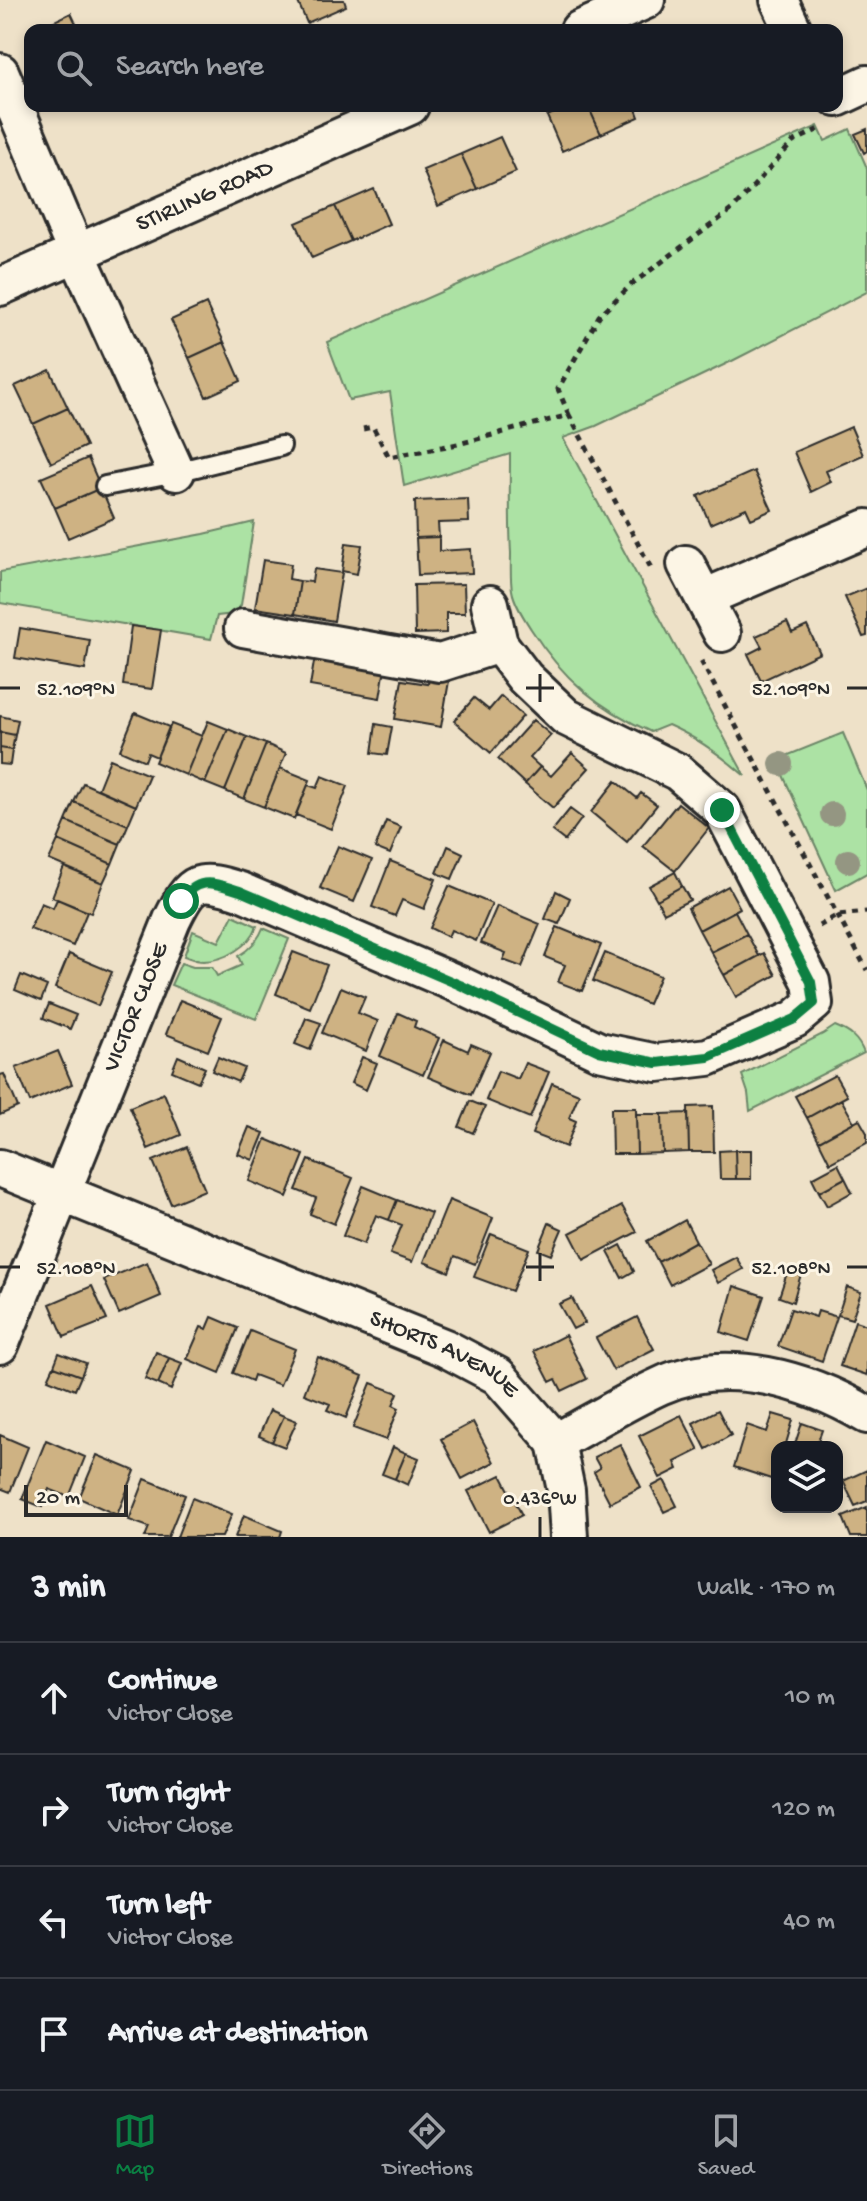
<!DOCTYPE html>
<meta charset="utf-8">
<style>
:root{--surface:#171b24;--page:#242831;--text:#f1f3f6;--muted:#9ea1a6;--line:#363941;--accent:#0b8043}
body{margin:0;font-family:"Gochi Hand",sans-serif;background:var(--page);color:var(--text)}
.controls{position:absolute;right:24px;bottom:24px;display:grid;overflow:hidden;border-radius:16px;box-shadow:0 4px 12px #0003}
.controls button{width:72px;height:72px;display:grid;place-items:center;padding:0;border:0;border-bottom:2px solid var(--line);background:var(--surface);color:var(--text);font:40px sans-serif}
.scale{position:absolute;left:24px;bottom:20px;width:104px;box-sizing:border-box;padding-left:8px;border:4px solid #2b2b2b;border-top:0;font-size:22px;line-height:28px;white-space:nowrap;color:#2b2b2b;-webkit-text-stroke:6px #fcf5e5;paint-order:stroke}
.stop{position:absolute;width:24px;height:24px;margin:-18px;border:6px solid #0b8043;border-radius:50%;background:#fff}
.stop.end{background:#0b8043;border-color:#fff;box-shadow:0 2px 8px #0008}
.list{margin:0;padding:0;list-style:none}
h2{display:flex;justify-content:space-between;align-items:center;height:104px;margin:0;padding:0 32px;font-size:34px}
h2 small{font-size:26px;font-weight:400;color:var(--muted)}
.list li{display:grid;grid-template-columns:52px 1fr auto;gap:24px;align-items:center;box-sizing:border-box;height:112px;padding:0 32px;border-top:2px solid var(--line)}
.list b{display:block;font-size:30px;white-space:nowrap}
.list p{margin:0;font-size:26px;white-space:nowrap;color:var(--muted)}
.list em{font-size:26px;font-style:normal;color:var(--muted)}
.icon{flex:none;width:44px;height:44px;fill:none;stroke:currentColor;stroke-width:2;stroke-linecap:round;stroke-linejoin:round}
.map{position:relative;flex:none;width:867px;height:1537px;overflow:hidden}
.search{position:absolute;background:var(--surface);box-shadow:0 4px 12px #0003;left:24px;right:24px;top:24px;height:88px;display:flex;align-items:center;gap:20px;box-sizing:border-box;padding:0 28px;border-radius:16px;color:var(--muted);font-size:30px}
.sheet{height:552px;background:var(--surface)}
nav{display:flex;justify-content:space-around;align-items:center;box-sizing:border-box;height:112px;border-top:2px solid var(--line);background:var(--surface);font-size:22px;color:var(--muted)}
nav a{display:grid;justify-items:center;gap:4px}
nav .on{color:var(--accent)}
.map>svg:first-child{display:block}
.green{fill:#ace2a4;stroke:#6c8668;stroke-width:2}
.building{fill:#ceb283;stroke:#2b2b2b;stroke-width:2}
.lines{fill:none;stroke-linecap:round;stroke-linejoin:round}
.lane-casing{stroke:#2b2b2b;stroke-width:24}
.street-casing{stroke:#2b2b2b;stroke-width:42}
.path{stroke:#2b2b2b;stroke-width:5;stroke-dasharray:6 6;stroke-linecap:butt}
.lane{stroke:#fcf5e5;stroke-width:18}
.street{stroke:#fcf5e5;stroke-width:36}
.tree{fill:#949682}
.route{stroke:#0b8043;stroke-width:10}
.ticks{fill:none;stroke:#2b2b2b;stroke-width:3}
.labels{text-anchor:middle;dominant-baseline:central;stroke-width:6;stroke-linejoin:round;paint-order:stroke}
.street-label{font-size:24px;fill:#2b2b2b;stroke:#fcf5e5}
.ticks-label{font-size:20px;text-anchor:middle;fill:#2b2b2b;stroke:#fcf5e5;stroke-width:6;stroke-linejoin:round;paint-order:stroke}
</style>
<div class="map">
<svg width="867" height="1537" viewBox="0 0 867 1537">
<rect width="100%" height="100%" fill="#eee1c8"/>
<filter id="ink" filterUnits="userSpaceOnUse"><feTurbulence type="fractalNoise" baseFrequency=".0125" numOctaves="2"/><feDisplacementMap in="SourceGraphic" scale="16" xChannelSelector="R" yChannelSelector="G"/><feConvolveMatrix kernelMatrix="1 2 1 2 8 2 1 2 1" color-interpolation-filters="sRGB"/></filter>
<g filter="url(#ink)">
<path class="green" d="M818,126L825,141L850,129L867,168V292L732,361L596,426L563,438L745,776C721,755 698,738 668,725L651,732C598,708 562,678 531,629C524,618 514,603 512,590C510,578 511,565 511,553C509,520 510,487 510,454L404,486L390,392L349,400L327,342Z
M254,522L241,605L234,614L217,616L211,639L0,603V572L204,534Z
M843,733L867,790V873L836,890L776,760Z
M233,915L257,926C250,946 224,961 203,961C196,961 190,958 184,956L193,931L219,942Z
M263,928L289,939L256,1019L171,985L181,963L193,967H212L217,976L242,965L238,956C250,949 258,941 263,928Z
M835,1026C850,1032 858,1038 864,1053L750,1111L748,1093L742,1075L823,1034Z"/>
<path class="building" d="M297,0H344L346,6L307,23Z
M71,13L79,30H48L46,25Z
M570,106H588L601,134L562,151L547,116Z
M588,106H635L639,117L601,134Z
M867,129V151L864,153L855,134Z
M500,137L516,172L477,189L461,154Z
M461,154L477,189L438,206L423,170Z
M374,189L389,224L351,241L335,206Z
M335,206L351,241L312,258L296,223Z
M206,304L224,342L189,358L171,320Z
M224,342L241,381L206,397L189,358Z
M50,370L68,408L33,424L15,386Z
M68,408L86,446L51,463L33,424Z
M851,427L863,455L826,471L831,482L811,492L794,452Z
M88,458L101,488L55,508L41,478Z
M754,471L772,510L751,519L746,508L710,524L698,496Z
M101,488L114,518L68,538L55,508Z
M468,499L469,522L438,523L439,537L416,538L415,501Z
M439,537V551L471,549L472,573L418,575L416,538Z
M346,543L362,545L357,574L342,571Z
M263,560L291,564L289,579L300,581L295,614L255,608Z
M314,569L342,573L334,621L295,614L300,581L312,582Z
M464,584L465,613H446V633L415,634L414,585Z
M867,588V636L863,637L845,597Z
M787,622L792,633L807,626L820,653L761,681L748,654L762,647L756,636Z
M131,626L161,630L152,689L123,685Z
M20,628L90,640L85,670L15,658Z
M315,656L385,668L380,698L310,686Z
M429,678L449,681L441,727L395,719L402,680L428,684Z
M501,696L523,716L491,753L454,721L474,698L489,710Z
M135,713L169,727L157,757L148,753L145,761L120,750Z
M0,716L18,720L15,735L0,732Z
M533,720L551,735L530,758L540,767L525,784L498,759Z
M208,721L228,729L205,783L186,775Z
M171,724L202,736L186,775L155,762Z
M376,724L392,727L387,755L372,753Z
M228,729L247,737L225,791L205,783Z
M0,732L15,735L12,750L0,748Z
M247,737L266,744L244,799L225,791Z
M266,744L286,753L264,807L244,799Z
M0,748L12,750L10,765L0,764Z
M572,753L589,768L553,808L525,784L540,767L551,776Z
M110,759L149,775L136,806L98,789Z
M280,768L310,780L294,819L264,807Z
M322,776L348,786L331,829L296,815L308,785L317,788Z
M616,781L637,798L641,793L657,805L627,842L591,812Z
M83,783L136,806L128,825L74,802Z
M74,802L128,825L120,844L66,821Z
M678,803L709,828L675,871L643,846Z
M570,809L582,818L565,841L552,831Z
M66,821L120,844L112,864L58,840Z
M386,821L401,827L390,854L375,848Z
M58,840L112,864L103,883L49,860Z
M338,846L372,860L354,902L320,888Z
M448,846L463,853L452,879L437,873Z
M390,861L436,879L424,909L402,900L395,916L372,907Z
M64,867L103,883L91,913L52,897Z
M675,872L682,886L657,900L649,886Z
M449,886L492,904L476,941L451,930L448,937L430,928Z
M682,886L690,900L664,913L657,900Z
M728,886L740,908L699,930L688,908Z
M556,891L570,898L559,924L545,919Z
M57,899L87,912L73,946L30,929L41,903L53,908Z
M497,906L540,924L522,967L503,960L506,953L481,943Z
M735,911L747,934L711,952L699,930Z
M557,927L601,945L582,991L558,982L565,965L545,957Z
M747,934L759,956L724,975L711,952Z
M293,952L327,965L310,1008L276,994Z
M605,953L660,976L648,1004L593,981Z
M764,953L776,975L736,997L724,975Z
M69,954L112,972L98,1006L55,988Z
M21,975L47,986L41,1001L15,990Z
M341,987L365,997L358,1013L378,1021L366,1051L322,1033Z
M180,1000L222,1017L208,1051L166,1034Z
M49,1004L76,1015L70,1029L43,1018Z
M398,1013L416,1021L414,1027L439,1038L423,1075L380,1056Z
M306,1018L321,1023L310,1050L295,1044Z
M444,1040L468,1051L471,1044L490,1052L471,1095L428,1077Z
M58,1051L72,1084L30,1102L16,1068Z
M178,1056L205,1068L198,1082L172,1071Z
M218,1057L244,1068L238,1082L212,1071Z
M362,1057L377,1063L366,1090L351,1083Z
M525,1063L549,1072L530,1118L486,1100L498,1071L518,1079Z
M4,1074L18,1107L0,1115V1075Z
M835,1075L847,1096L807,1118L795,1096Z
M552,1083L579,1094L569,1118L576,1121L566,1147L532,1134Z
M164,1093L181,1135L148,1149L130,1107Z
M841,1099L854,1122L819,1141L807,1118Z
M470,1101L485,1107L473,1133L459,1127Z
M713,1106L714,1152H689L688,1107Z
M611,1108H636L637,1154H612Z
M688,1113L689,1152L663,1153L662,1114Z
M636,1114H662L663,1153L637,1154Z
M859,1119L867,1133V1143L830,1163L819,1141Z
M249,1127L264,1133L253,1160L238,1154Z
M266,1139L304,1155L287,1197L249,1181Z
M187,1147L205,1190L171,1204L153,1161Z
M735,1150L736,1179H720L719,1151Z
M735,1150H751V1179H736Z
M309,1160L353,1178L334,1224L310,1214L316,1198L296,1190Z
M838,1164L845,1178L819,1192L812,1178Z
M845,1178L852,1192L827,1206L819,1192Z
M363,1186L397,1200L389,1220L376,1215L364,1244L343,1236Z
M397,1200L431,1213L412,1262L390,1254L402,1225L389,1220Z
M449,1200L493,1218L475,1264L455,1256L449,1272L424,1262Z
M622,1206L637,1232L584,1260L570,1233Z
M685,1220L696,1241L658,1262L647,1241Z
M549,1223L562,1229L551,1255L538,1250Z
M491,1234L529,1249L512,1291L474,1277Z
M696,1241L709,1264L670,1285L658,1262Z
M621,1245L634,1271L622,1278L608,1252Z
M736,1257L743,1269L718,1283L711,1270Z
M147,1262L161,1296L119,1314L104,1280Z
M788,1270L801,1274L793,1302L779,1297Z
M92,1286L107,1320L64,1337L50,1304Z
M734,1286L764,1296L749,1341L721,1332Z
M847,1287L861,1292L852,1319L838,1315Z
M572,1298L585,1323L573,1329L559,1304Z
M791,1309L816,1317L818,1311L837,1317L822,1361L778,1346Z
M212,1317L238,1328L220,1373L187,1359L201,1327L207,1329Z
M637,1317L654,1349L613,1370L596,1338Z
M855,1321L867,1325V1375L840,1366Z
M250,1331L295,1349L280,1385L254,1375L252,1381L233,1373Z
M565,1335L587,1379L562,1391L556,1379L550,1382L534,1351Z
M156,1352L169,1358L158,1384L145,1379Z
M59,1353L86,1363L81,1376L54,1366Z
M318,1357L363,1376L346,1418L327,1410L330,1404L304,1394Z
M169,1358L182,1363L171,1390L158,1384Z
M54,1366L81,1376L75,1390L48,1379Z
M371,1383L398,1393L393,1405L399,1408L386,1440L353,1428Z
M270,1410L284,1416L272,1442L259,1436Z
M718,1410L731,1435L706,1449L693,1423Z
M773,1414L793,1420L785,1447H777V1470L774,1480L734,1467L747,1425L767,1432Z
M681,1415L699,1450L675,1462L678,1469L660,1478L639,1436Z
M284,1416L297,1421L285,1447L272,1442Z
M473,1422L494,1462L462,1479L441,1439Z
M802,1423L822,1430L816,1447H794Z
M0,1435L28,1447L10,1492L0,1488Z
M46,1440L85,1457L69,1497L49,1489L42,1507L22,1499Z
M620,1444L641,1487L610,1503L594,1472L600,1468L594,1457Z
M393,1447L406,1453L395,1479L382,1474Z
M406,1453L419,1458L408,1485L395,1479Z
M97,1455L135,1471L117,1515L79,1498Z
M867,1470V1501L855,1506L843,1481Z
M501,1475L522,1515L489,1532L468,1491Z
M145,1479L185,1495L168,1537H145L149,1527L129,1520Z
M664,1480L677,1506L664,1512L651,1487Z
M192,1498L232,1514L222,1537H177Z
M867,1507V1537H851L843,1517Z
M244,1515L282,1531L280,1537H235Z"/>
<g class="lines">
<g class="lane-casing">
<path id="lane" d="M105,486L176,472L281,446"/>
</g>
<g class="street-casing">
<g id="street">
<path d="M779,0L793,30"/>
<path d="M579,30L646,0"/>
<path d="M0,72L77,254L176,472"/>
<path d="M837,98L867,84"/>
<path id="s1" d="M0,287L410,106"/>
<path d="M686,564L722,633"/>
<path d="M704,598L867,528"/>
<path d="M490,604L499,644"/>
<path id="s2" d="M0,1168L445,1348L498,1376L556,1442C591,1423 625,1402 660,1386C726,1355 808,1380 867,1415"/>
<path id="s3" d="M0,1345L172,920C192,879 198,878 240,891L460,985L599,1051L657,1063L708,1057L795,1019L814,1003L811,982L722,810L678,772L566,717L525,678L499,644L440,663L243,628"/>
<path d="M556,1442L566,1490L569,1537"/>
</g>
</g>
<path class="path" d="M569,415L558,389L599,316L632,284L734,208L793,142L819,129
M363,429L373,427L389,457L458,444L569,415L651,568
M701,661L867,970
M819,926L838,915L867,912"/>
<use href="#lane" class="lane"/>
<use href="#street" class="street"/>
</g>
<g class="tree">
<circle cx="781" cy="764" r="12"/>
<circle cx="832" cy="814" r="12"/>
<circle cx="848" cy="861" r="12"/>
</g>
</g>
<g class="lines" filter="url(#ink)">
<path class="route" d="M181,901C199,875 213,883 240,891L460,985L599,1051L657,1063L708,1057L795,1019L814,1003L811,982L722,810"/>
</g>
<path class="ticks" d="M540,674V702M0,688H20M526,688H554M847,688H867M540,1253V1281M0,1267H20M526,1267H554M847,1267H867M540,1517V1537"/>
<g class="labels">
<g class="street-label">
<text stroke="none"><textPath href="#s1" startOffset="224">STIRLING ROAD</textPath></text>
<text stroke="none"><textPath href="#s3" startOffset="364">VICTOR CLOSE</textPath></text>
<text stroke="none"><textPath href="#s2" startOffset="482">SHORTS AVENUE</textPath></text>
</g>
</g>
<g class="ticks-label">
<text x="76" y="695">52.109°N</text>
<text x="791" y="695">52.109°N</text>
<text x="76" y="1274">52.108°N</text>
<text x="791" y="1274">52.108°N</text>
<text x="540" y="1504">0.436°W</text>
</g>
</svg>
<div class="controls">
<button><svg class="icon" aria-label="layers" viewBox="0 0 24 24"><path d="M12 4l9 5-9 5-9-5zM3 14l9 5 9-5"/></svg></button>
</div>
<div class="scale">20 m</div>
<div class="stop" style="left:181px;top:901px"></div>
<div class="stop end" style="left:722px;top:810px"></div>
<div class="search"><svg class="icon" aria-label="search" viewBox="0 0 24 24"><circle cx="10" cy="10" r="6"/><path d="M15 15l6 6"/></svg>Search here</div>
</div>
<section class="sheet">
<h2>3 min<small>Walk · 170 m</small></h2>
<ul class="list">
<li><svg class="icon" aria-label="ahead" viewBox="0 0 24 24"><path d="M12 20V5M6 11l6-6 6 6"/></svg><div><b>Continue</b><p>Victor Close</p></div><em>10 m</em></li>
<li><svg class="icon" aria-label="right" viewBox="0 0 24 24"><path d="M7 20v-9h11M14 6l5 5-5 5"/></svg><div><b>Turn right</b><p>Victor Close</p></div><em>120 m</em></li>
<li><svg class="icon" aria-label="left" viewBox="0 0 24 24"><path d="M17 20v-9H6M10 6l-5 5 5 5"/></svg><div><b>Turn left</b><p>Victor Close</p></div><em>40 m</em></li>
<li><svg class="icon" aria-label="arrive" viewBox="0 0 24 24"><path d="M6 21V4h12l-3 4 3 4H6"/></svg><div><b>Arrive at destination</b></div></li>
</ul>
</section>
<nav>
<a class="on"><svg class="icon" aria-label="map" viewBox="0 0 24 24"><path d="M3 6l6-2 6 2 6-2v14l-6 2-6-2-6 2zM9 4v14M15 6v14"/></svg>Map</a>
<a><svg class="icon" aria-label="directions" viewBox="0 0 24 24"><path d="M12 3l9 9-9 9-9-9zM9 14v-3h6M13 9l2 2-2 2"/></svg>Directions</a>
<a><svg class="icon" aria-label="saved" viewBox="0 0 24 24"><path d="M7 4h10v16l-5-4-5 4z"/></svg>Saved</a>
</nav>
